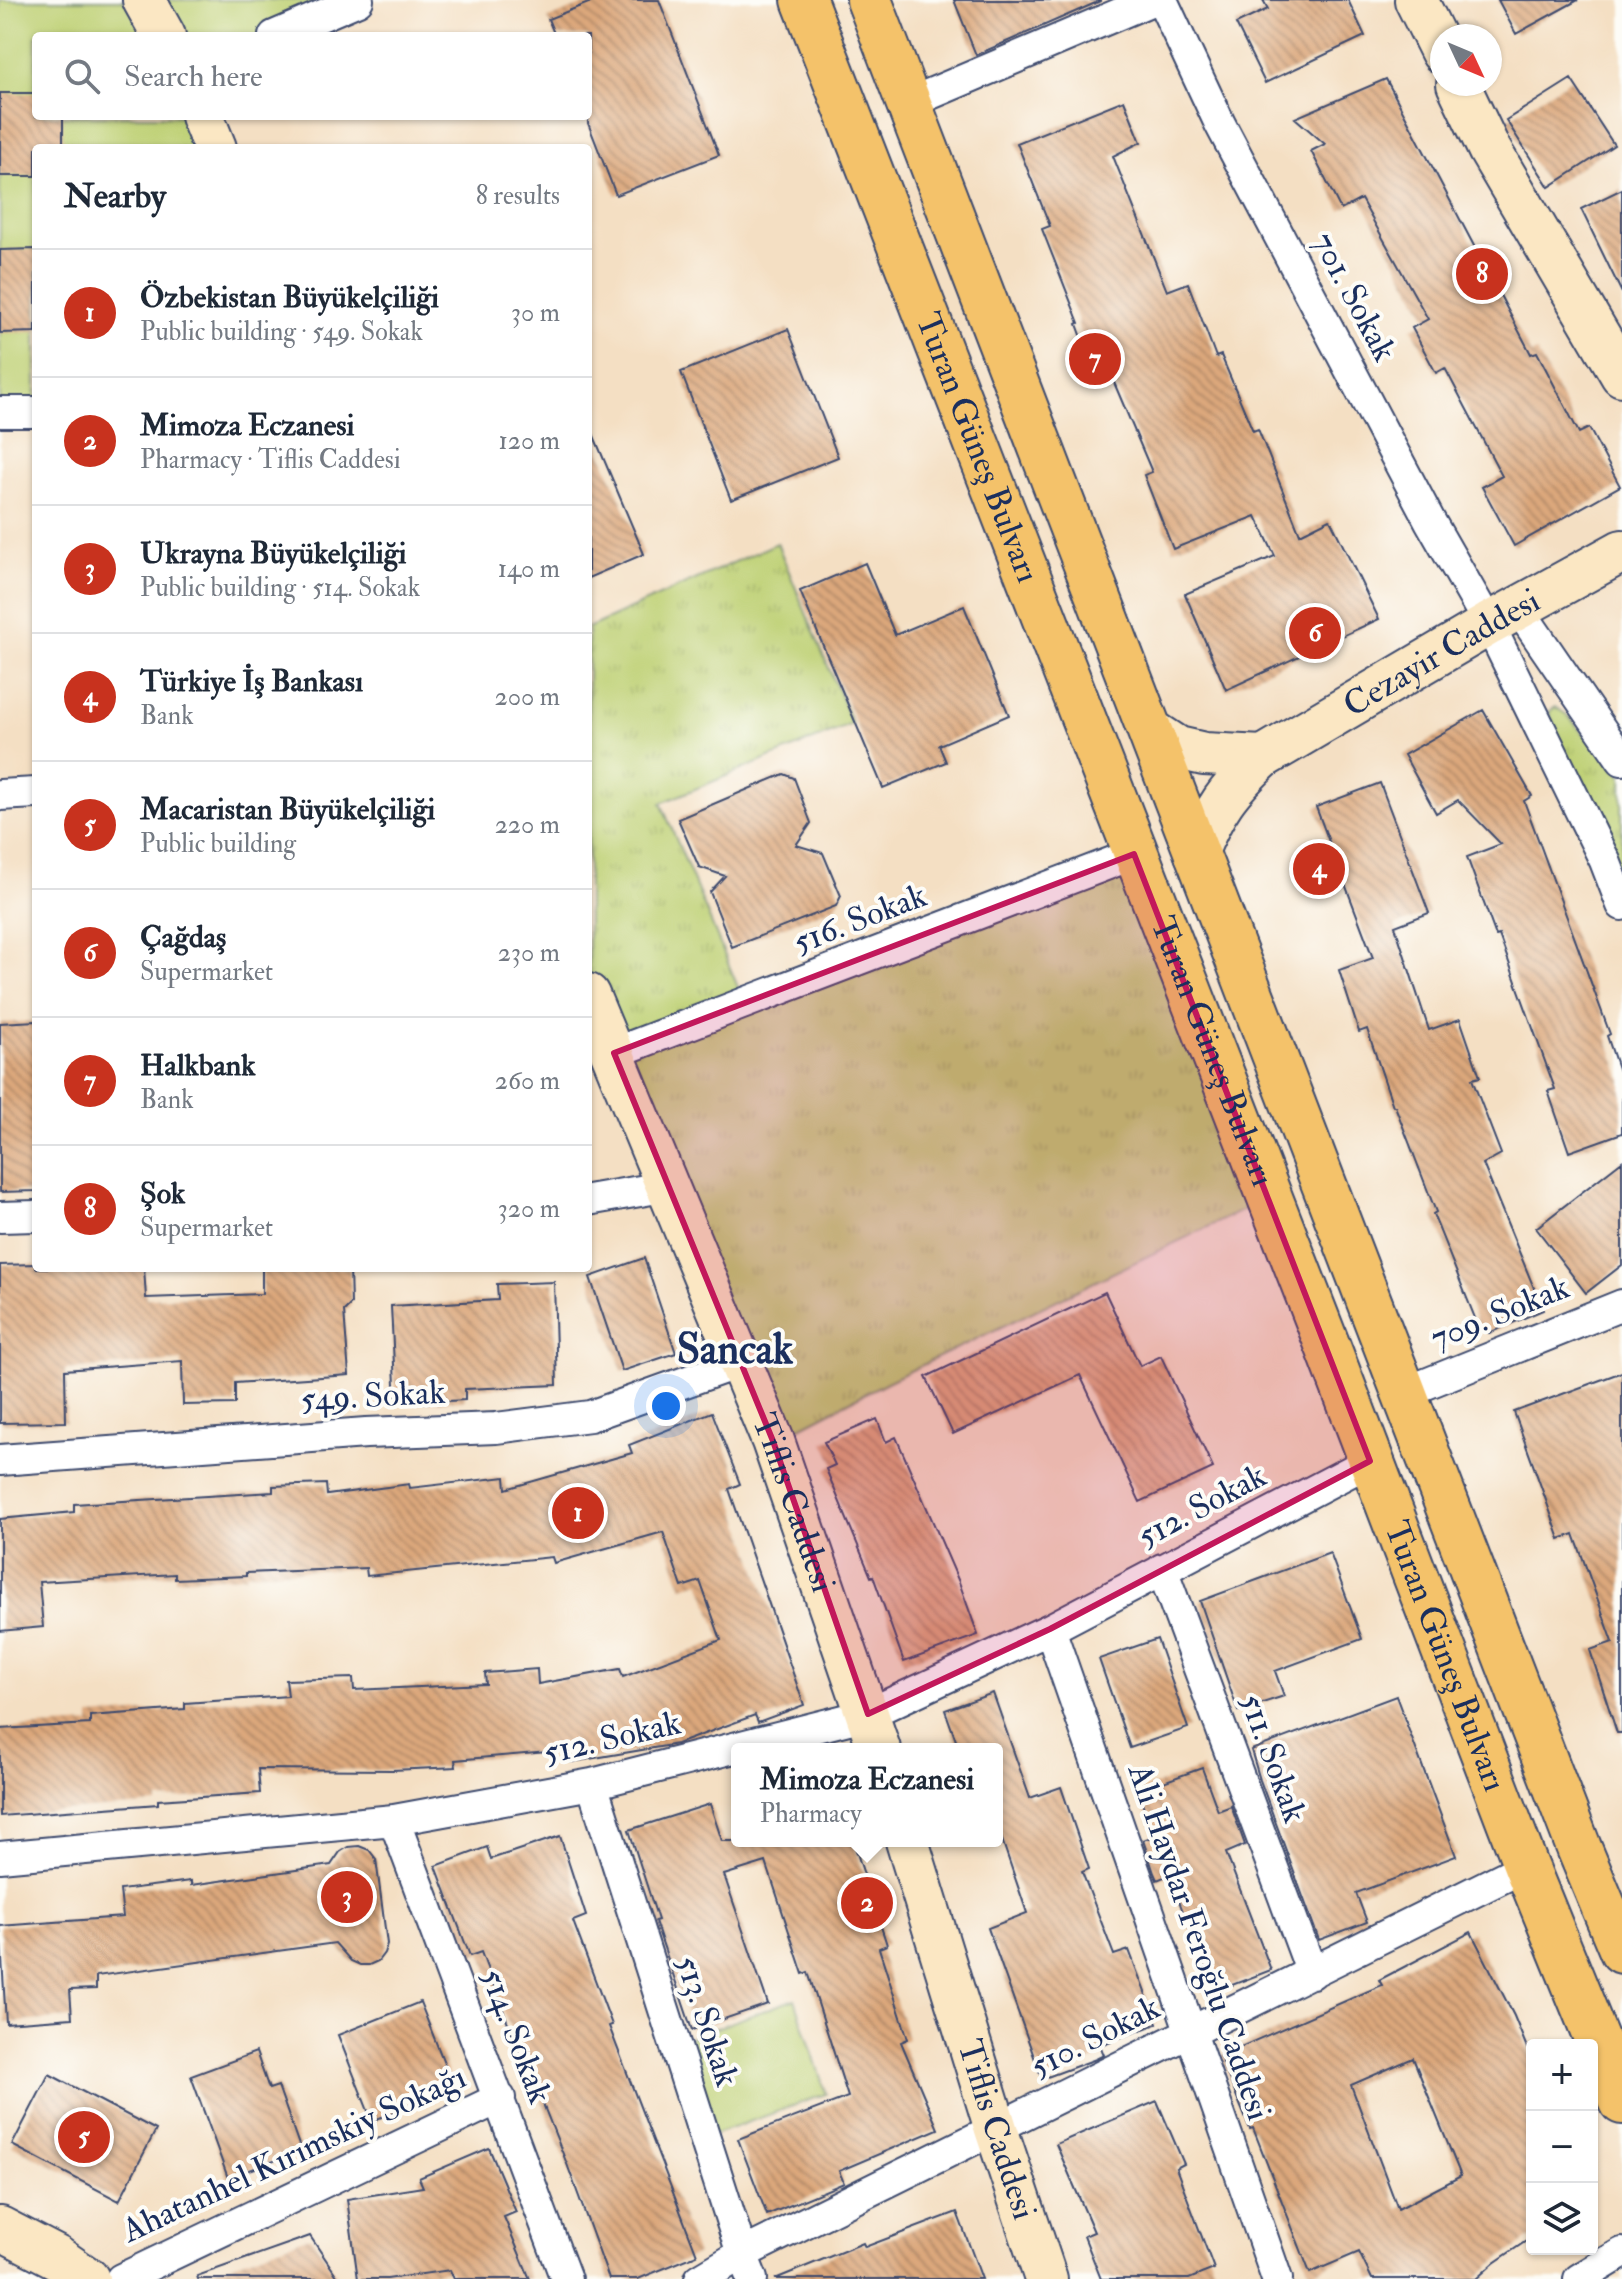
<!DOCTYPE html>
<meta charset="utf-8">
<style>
:root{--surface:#fff;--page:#f2f2f3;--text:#1f2937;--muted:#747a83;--line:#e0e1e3;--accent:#c8321e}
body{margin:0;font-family:"IM FELL Double Pica",serif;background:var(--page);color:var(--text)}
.controls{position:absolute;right:24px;bottom:24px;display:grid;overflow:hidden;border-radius:8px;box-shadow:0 2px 6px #0004}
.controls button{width:72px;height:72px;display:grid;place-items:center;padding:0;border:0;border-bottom:2px solid var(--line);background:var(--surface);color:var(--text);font:40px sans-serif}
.compass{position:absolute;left:1430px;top:24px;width:72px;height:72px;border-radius:50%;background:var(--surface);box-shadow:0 2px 6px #0004;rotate:134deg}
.you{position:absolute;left:666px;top:1406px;width:28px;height:28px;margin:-20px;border:6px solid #fff;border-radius:50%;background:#1a73e8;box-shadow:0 0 0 12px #1a73e833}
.badge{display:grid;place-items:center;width:52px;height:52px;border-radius:50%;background:var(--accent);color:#fff;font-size:26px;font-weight:700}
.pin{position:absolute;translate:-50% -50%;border:4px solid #fff;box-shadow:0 2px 8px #0006}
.popup{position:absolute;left:731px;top:1743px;width:272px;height:104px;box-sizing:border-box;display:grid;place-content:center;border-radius:8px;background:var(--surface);filter:drop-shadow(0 2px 6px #0005);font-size:26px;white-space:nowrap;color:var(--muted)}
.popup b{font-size:30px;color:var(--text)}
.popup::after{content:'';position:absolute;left:50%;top:100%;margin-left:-16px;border:16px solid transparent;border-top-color:var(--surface)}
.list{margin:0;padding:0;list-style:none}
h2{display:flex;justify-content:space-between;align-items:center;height:104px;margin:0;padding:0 32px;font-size:34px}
h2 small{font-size:26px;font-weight:400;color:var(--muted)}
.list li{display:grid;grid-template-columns:52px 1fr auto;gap:24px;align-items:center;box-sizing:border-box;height:128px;padding:0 32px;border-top:2px solid var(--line)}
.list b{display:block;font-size:30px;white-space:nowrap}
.list p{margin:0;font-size:26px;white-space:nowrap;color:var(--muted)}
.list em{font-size:26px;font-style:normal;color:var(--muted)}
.icon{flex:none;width:44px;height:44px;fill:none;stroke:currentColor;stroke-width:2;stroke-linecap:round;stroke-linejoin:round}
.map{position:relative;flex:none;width:1622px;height:2279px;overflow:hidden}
.search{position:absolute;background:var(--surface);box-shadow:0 2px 6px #0004;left:32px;top:32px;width:560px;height:88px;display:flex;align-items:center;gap:20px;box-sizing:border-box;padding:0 28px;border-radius:8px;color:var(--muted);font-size:30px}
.panel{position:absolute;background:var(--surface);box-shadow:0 2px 6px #0004;left:32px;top:144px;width:560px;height:1128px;border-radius:8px}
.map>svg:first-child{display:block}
.green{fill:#bed073;stroke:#6c8068;stroke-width:2}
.park{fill:url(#park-tufts);stroke:#6c8068;stroke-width:2}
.building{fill:url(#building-back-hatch);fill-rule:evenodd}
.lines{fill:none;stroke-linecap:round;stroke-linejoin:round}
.street-casing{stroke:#3c496d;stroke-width:34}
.secondary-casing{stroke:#3c496d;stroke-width:46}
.primary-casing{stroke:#3c496d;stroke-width:48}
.street{stroke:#fff;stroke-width:30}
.secondary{stroke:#fbe7c3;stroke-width:42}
.primary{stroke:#f4c26a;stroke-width:44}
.marked{fill:#c2185b;fill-opacity:0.2;stroke:#c2185b;stroke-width:6;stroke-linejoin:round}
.labels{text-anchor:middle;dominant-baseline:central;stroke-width:8;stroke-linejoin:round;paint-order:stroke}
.street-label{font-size:34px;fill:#1b2f5e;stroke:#fdfcf7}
.district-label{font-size:42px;font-weight:bold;fill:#1b2f5e;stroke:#fdfcf7}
</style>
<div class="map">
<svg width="1622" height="2279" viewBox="0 0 1622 2279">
<defs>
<pattern id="park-tufts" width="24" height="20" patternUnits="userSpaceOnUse" patternTransform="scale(2)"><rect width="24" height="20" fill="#bed073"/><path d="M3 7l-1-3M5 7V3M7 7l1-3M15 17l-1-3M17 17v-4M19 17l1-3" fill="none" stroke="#a3b366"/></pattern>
<pattern id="building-back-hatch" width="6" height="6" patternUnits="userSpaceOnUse" patternTransform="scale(2)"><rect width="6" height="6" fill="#dba77b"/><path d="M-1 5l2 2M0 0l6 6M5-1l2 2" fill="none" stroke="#b18868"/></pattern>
</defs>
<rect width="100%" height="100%" fill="#fdfcf7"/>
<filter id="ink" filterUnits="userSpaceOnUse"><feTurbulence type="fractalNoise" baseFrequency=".0125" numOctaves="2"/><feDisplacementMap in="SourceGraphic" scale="16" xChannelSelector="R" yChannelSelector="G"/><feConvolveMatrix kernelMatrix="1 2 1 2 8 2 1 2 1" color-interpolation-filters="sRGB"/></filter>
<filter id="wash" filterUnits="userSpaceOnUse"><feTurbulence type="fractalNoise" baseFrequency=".006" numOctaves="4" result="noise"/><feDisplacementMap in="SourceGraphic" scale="32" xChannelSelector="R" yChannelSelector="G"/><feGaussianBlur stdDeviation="1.8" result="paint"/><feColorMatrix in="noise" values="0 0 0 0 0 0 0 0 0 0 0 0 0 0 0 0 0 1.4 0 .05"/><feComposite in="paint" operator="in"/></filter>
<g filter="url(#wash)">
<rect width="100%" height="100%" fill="#f4dfc3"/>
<path class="green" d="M0,0H358L274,36H36V116H202L215,148H36V412H0Z
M795,1999L826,2094L705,2138L675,2043Z"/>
<path class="park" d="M777,543L852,724L661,803L745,1004L1134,854L1268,1198L887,1382L773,1441L588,995V628Z
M1555,707L1567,715L1622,775V905L1549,712Z"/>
<g id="blocks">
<path class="building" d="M596,0H659L719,155L616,195L588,123V36H555L548,19Z
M954,0H1100V1L976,55Z
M1263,0H1348L1365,36L1265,83L1236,24L1268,9Z
M1498,0H1578L1516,34Z
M1386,79L1531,354L1537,352L1579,433L1589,428L1620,486L1514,546L1482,487L1502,476L1445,368L1436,373L1412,328L1428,319L1361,199L1341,210L1311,151L1325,144L1295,118Z
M1571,79L1614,145L1549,187L1506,120Z
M0,93H36V116H63V148H36V176H0Z
M1124,100L1141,142L1113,156L1167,291L1188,283L1216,357L1221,355L1253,431L1258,429L1300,534L1330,519L1379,619L1226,690L1185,594L1275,556L1256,516L1173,549L1144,475L1152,472L1110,373L1097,378L1077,324L1079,323L1042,229L1050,226L1017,143Z
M1622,189V293L1581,209Z
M36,249V332L0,333V250Z
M788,329L838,457L731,500L681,372Z
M588,422L644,554L588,578Z
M865,563L895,635L964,606L1009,715L939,745L946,762L883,788L800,591Z
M1483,710L1532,796L1524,801L1610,1034L1607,1036L1622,1080V1133L1569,1152L1548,1091L1555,1089L1499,935L1496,936L1467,857L1501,844L1458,800L1436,813L1404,755Z
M784,774L794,778L811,823L796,845L823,853L841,896L836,906L732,947L710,892L725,876L699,867L678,819Z
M1380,783L1429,913L1395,926L1429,1030L1460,1019L1480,1077L1472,1079L1501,1154L1483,1164L1543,1310L1489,1333L1477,1323L1433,1214L1436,1212L1395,1106H1393L1367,1029L1359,1032L1339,970L1373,958L1316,807Z
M36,1021V1191L0,1192V1023Z
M1622,1161V1265L1586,1293L1536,1228Z
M644,1258L676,1353L622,1371L590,1277Z
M36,1264V1268H144L146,1298L262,1294V1268H350L351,1304L344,1311L349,1375L235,1383V1404L183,1405L182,1361L65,1370L66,1422L0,1423V1265Z
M554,1282L557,1385L465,1389V1400L396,1404L391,1306L498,1300L497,1284Z
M1105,1292L1140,1366L1161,1356L1213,1468L1140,1502L1080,1375L953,1434L926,1377Z
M1622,1372V1733H1617L1590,1650L1613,1642L1574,1534L1560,1539L1514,1412Z
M712,1412L740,1484L729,1489L804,1705L758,1722L755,1715L677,1744L571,1762L570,1750L455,1760L456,1767L392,1770L258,1769L260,1793L158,1800V1804L0,1816V1729L90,1724V1716L185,1709V1703L288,1696L286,1680L353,1678L354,1690L486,1684L485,1673L537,1669L538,1684L620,1669L623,1677L721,1640L700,1581L682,1587L663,1532L554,1563L552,1557L367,1576L366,1568L246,1573V1576L175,1579V1574L39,1582L43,1627L0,1631V1519L74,1512V1504L273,1492V1486L326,1484L327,1495L409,1484L410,1488L505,1477L506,1489L632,1453L629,1445Z
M877,1419L886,1442L896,1437L959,1582L978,1635L904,1662L873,1576L871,1577L826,1469L835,1465L824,1442Z
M1330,1553L1362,1639L1275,1671L1284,1696L1238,1711L1200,1601Z
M1157,1639L1188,1728L1130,1748L1099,1659Z
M993,1693L1030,1798L1061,1787L1089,1869L1082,1872L1114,1955L1129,1950L1157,2024L1100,2045L1104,2055L1096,2059L1042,2079L988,1928L1027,1913L997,1825V1749H959L945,1710Z
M1396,1696L1456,1856L1356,1893L1367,1922L1319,1940L1260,1780L1251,1750Z
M1202,1768L1218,1811L1231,1806L1245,1845L1226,1853L1271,1970L1214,1992L1169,1875L1157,1880L1154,1873L1143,1840L1154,1836L1138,1791Z
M710,1804L722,1841H853L887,1945L879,1948L908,2039L901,2042L938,2129L839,2171L844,2183L767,2215L738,2139L848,2097L808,1972L803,1974L766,1862L724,1875L768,2004L692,2030L655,1921L658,1920L629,1830Z
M560,1836L586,1916L573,1921L612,2025L609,2026L697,2255L638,2279H609L567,2164L525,2059L522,2060L481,1952L470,1956L436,1866L487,1847L491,1859Z
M359,1846L369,1850L376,1859L387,1944L384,1953L378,1961L369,1965H360L351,1961L335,1943L96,1976V1989L70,1990L72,2018L6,2023L0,1926L123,1917L120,1890L191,1881V1885L331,1865L340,1852L348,1847Z
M1471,1932L1514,2016L1532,2060V2237L1494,2263L1476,2279H1372L1359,2252L1310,2273L1253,2128L1250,2129L1220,2056L1382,1985L1379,1980ZM1413,2058L1461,2176L1398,2209L1351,2085Z
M420,2002L454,2088L372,2121L338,2035Z
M256,2052L269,2089L278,2086L301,2151L228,2178L191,2076Z
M49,2074L156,2130L119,2201L12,2145Z
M1157,2101L1184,2164L1176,2168L1214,2269L1189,2279H1101L1084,2236L1094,2232L1056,2144Z
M489,2148L516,2212L504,2217L530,2279H454L450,2270L387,2279H358L347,2199L423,2187L419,2178Z
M957,2212L982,2279H775L863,2243L865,2247Z
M310,2236L339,2279H198L197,2276Z"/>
</g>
</g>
<g filter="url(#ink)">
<use href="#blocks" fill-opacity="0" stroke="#3c496d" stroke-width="2"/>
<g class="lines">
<g class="street-casing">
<path id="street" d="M1162,0L1220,124L1430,521L1489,624L1605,861L1622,905
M274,36L358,0
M909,103L1152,0
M0,412H36
M1518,608L1622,760
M0,795L36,793
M614,1053L1134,854
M588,1200L669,1186
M0,1217L36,1216
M1406,1392L1622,1305
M0,1460L366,1433L496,1428L590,1416L741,1362
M1162,1569L1312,1973
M1050,1629L1277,2279
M592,1784L742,2254L752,2279
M394,1820L566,2279
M0,1857L394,1820L592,1784L868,1714L1050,1629L1370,1461
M121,2279L500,2098
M700,2279L742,2254L1526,1866
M1579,2279L1622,2253"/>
</g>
<g class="secondary-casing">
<g id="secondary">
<path d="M144,0L164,36"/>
<path d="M1416,0L1442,52"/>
<path d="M1458,84L1489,149L1622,375"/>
<path d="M202,116L215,148"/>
<path d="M1149,729L1178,748L1204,754L1263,757"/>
<path id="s1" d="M1196,854C1214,809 1228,790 1263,757L1489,624L1622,551"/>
<path id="s2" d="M588,995L773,1441L879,1749"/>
<path id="s3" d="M907,1841L996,2129L1046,2279"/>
<path d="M0,2228L58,2258L88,2279"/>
</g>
</g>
<g class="primary-casing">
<g id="primary">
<path id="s4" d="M804,0L1330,1352L1526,1866L1622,2102"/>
<path d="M869,0L1579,1848L1622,1951"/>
</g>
</g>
<use href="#street" class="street"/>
<use href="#secondary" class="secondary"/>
<use href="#primary" class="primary"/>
</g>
</g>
<path class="marked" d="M1134,854L1370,1461L1050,1629L868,1714L773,1441L614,1053Z"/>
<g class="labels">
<g class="street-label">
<text transform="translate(1354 297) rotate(62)">701. Sokak</text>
<text stroke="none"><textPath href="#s4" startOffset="480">Turan Güneş Bulvarı</textPath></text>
<text stroke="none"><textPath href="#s1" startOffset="326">Cezayir Caddesi</textPath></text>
<text transform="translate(860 919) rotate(-21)">516. Sokak</text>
<text stroke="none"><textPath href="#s4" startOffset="1128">Turan Güneş Bulvarı</textPath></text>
<text transform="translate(1500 1313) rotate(-22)">709. Sokak</text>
<text transform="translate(373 1396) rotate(-3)">549. Sokak</text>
<text stroke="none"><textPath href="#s2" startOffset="548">Tiflis Caddesi</textPath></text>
<text transform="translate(1202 1506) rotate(-28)">512. Sokak</text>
<text stroke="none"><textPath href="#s4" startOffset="1776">Turan Güneş Bulvarı</textPath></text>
<text transform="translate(612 1738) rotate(-13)">512. Sokak</text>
<text transform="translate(1273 1758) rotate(70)">511. Sokak</text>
<text transform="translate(1199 1942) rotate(71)">Ali Haydar Feroğlu Caddesi</text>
<text transform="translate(707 2021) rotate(72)">513. Sokak</text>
<text transform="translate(516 2036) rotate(69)">514. Sokak</text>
<text transform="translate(1095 2037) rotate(-27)">510. Sokak</text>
<text stroke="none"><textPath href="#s3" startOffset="302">Tiflis Caddesi</textPath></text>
<text transform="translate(294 2154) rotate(-25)">Ahatanhel Kırımskiy Sokağı</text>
</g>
<g class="district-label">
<text x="735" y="1350">Sancak</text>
</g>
</g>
</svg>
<div class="controls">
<button>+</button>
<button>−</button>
<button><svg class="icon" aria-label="layers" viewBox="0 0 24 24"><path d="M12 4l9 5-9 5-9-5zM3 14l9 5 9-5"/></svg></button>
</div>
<svg class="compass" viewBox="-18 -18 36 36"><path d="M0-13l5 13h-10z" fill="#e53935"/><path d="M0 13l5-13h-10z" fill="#747a83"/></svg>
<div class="you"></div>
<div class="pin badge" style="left:578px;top:1513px">1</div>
<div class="pin badge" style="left:867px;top:1903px">2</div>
<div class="popup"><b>Mimoza Eczanesi</b>Pharmacy</div>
<div class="pin badge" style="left:347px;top:1897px">3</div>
<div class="pin badge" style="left:1319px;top:869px">4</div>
<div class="pin badge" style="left:84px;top:2137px">5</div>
<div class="pin badge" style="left:1315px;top:633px">6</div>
<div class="pin badge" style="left:1095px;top:359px">7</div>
<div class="pin badge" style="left:1482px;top:274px">8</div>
<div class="search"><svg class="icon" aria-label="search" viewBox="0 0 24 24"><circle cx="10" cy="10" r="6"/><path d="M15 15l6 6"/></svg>Search here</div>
<section class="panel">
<h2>Nearby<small>8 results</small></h2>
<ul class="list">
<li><span class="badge">1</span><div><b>Özbekistan Büyükelçiliği</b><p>Public building · 549. Sokak</p></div><em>30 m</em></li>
<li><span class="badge">2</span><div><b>Mimoza Eczanesi</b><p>Pharmacy · Tiflis Caddesi</p></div><em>120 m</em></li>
<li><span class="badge">3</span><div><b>Ukrayna Büyükelçiliği</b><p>Public building · 514. Sokak</p></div><em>140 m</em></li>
<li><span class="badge">4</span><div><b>Türkiye İş Bankası</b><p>Bank</p></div><em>200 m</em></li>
<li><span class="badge">5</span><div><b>Macaristan Büyükelçiliği</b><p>Public building</p></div><em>220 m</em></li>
<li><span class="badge">6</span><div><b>Çağdaş</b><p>Supermarket</p></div><em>230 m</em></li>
<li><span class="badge">7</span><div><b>Halkbank</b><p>Bank</p></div><em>260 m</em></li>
<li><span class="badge">8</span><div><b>Şok</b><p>Supermarket</p></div><em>320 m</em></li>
</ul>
</section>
</div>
